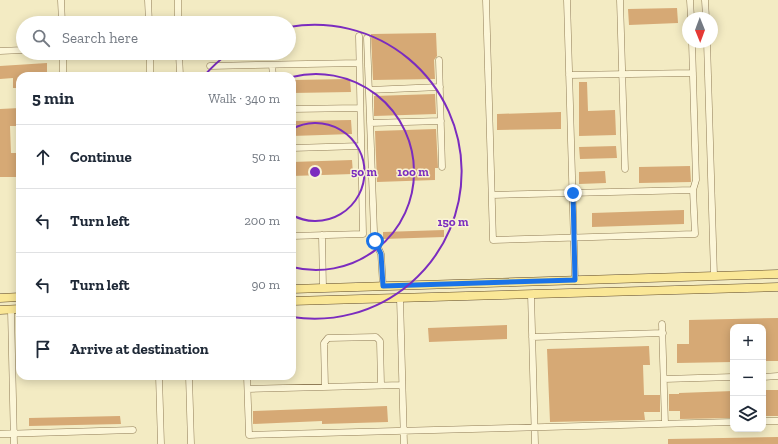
<!DOCTYPE html>
<meta charset="utf-8">
<style>
:root{--surface:#fff;--page:#f2f2f3;--text:#1f2937;--muted:#747a83;--line:#e0e1e3}
body{margin:0;font-family:"Zilla Slab",serif;background:var(--page);color:var(--text)}
.controls{position:absolute;right:12px;bottom:12px;display:grid;overflow:hidden;border-radius:8px;box-shadow:0 2px 10px #0003}
.controls button{width:36px;height:36px;display:grid;place-items:center;padding:0;border:0;border-bottom:1px solid var(--line);background:var(--surface);color:var(--text);font:20px sans-serif}
.compass{position:absolute;left:682px;top:12px;width:36px;height:36px;border-radius:50%;background:var(--surface);box-shadow:0 2px 10px #0003;rotate:179deg}
.stop{position:absolute;width:12px;height:12px;margin:-9px;border:3px solid #1a73e8;border-radius:50%;background:#fff}
.stop.end{background:#1a73e8;border-color:#fff;box-shadow:0 1px 4px #0008}
.list{margin:0;padding:0;list-style:none}
h2{display:flex;justify-content:space-between;align-items:center;height:52px;margin:0;padding:0 16px;font-size:17px}
h2 small{font-size:13px;font-weight:400;color:var(--muted)}
.list li{display:grid;grid-template-columns:26px 1fr auto;gap:12px;align-items:center;box-sizing:border-box;height:64px;padding:0 16px;border-top:1px solid var(--line)}
.list b{display:block;font-size:15px;white-space:nowrap}
.list em{font-size:13px;font-style:normal;color:var(--muted)}
.icon{flex:none;width:22px;height:22px;fill:none;stroke:currentColor;stroke-width:2;stroke-linecap:round;stroke-linejoin:round}
.map{position:relative;flex:none;width:778px;height:444px;overflow:hidden}
.search{position:absolute;background:var(--surface);box-shadow:0 2px 10px #0003;left:16px;top:16px;width:280px;height:44px;display:flex;align-items:center;gap:10px;box-sizing:border-box;padding:0 14px;border-radius:22px;color:var(--muted);font-size:15px}
.panel{position:absolute;background:var(--surface);box-shadow:0 2px 10px #0003;left:16px;top:72px;width:280px;height:308px;border-radius:12px}
.map>svg:first-child{display:block}
.building{fill:#d6a975}
.lines{fill:none;stroke-linecap:round;stroke-linejoin:round}
.minor-casing{stroke:#907c57;stroke-width:7}
.major-casing{stroke:#5e492c;stroke-width:9}
.minor{stroke:#fcf6d8;stroke-width:6}
.major{stroke:#fae797;stroke-width:8}
.route{stroke:#1a73e8;stroke-width:5}
.ring{fill:none;stroke:#7b2cbf;stroke-width:2}
.centre{fill:#7b2cbf;stroke:#f9f3d4;stroke-width:2}
.ring-label{font-size:12px;text-anchor:middle;font-weight:bold;fill:#7b2cbf;stroke:#f9f3d4;stroke-width:3;stroke-linejoin:round;paint-order:stroke}
</style>
<div class="map">
<svg width="778" height="444" viewBox="0 0 778 444">
<rect width="100%" height="100%" fill="#f3ebc3"/>
<path class="building" d="M677,8L678,23L629,25L628,9Z
M436,33L437,56L434,60L435,79L373,80L371,34Z
M47,63V76H20V88H13V78L0,79V66Z
M350,79L351,92L292,93V80Z
M579,82H587L588,111L615,110L616,135L579,136Z
M435,94L436,114L374,116V96Z
M20,108V126H10L11,153H20V177H0V109Z
M561,112V129L497,130V114Z
M351,120L352,134L292,136V121Z
M436,129L438,168H435V180L377,182L375,131Z
M616,146L617,158L580,159L579,147Z
M352,160L353,174L292,176V162Z
M690,166L691,182L639,183V167Z
M605,171L606,183L579,184V172Z
M684,210V224L592,227V213Z
M444,230V237L383,239V232Z
M778,318V361H763V327H733V362L677,363V344H689V320Z
M507,325V339L429,342L428,328Z
M649,346L650,365H643L644,395H660V412H644L645,420L550,422L547,349Z
M763,390H778V416H763Z
M733,391V418L680,419V411H669V394H679V393Z
M387,406L388,422L322,424V421L253,424V411Z
M120,416L121,424L29,426V418Z
M778,437V444H668V439Z"/>
<g class="lines">
<g class="minor-casing">
<path id="minor" d="M61,0L62,23
M148,0L149,23
M178,0V23
M486,0L493,240L695,234L693,190L696,180L692,42
M567,0L575,281
M620,0L625,169
M690,0L691,18
M705,0L706,18
M367,38L374,232L375,241L381,254L383,286
M707,42L714,276
M0,51L23,50
M63,53V76
M150,53V76
M179,53L180,76
M439,60L442,167
M272,65L273,76
M210,66L359,63
M569,75L693,73
M369,90L440,87
M292,109L360,108
M370,123L441,121
M292,148L361,146
M492,195L693,190
M322,235L323,288
M292,236L363,234L359,36
M531,294L535,444
M400,298L404,444
M11,310L14,444
M662,324L665,424
M532,337L663,333
M159,376L161,444
M189,376L191,444
M247,376L249,435L733,422
M763,377L778,376
M664,379L733,377
M325,387L324,343L328,338L376,337L380,341L381,385
M248,389L402,385
M763,421H778
M0,434L133,430"/>
</g>
<g class="major-casing">
<path id="major" d="M292,289L778,274
M0,298L20,297
M292,301L778,287
M0,310L20,309"/>
</g>
<use href="#minor" class="minor"/>
<use href="#major" class="major"/>
</g>
<g class="lines">
<path class="route" d="M375,241L381,254L383,286L575,280L573,193"/>
</g>
<g class="ring">
<path d="M292 129A49 49 0 1 1 292 215"/>
<path d="M292 77A98 98 0 1 1 292 267"/>
<path d="M204 76A147 147 0 0 1 229 53M289 27A147 147 0 1 1 292 317"/>
</g>
<circle cx="315" cy="172" r="6" class="centre"/>
<g class="ring-label">
<text x="364" y="176">50 m</text>
<text x="413" y="176">100 m</text>
<text x="453" y="226">150 m</text>
</g>
</svg>
<div class="controls">
<button>+</button>
<button>−</button>
<button><svg class="icon" aria-label="layers" viewBox="0 0 24 24"><path d="M12 4l9 5-9 5-9-5zM3 14l9 5 9-5"/></svg></button>
</div>
<svg class="compass" viewBox="-18 -18 36 36"><path d="M0-13l5 13h-10z" fill="#e53935"/><path d="M0 13l5-13h-10z" fill="#747a83"/></svg>
<div class="stop" style="left:375px;top:241px"></div>
<div class="stop end" style="left:573px;top:193px"></div>
<div class="search"><svg class="icon" aria-label="search" viewBox="0 0 24 24"><circle cx="10" cy="10" r="6"/><path d="M15 15l6 6"/></svg>Search here</div>
<section class="panel">
<h2>5 min<small>Walk · 340 m</small></h2>
<ul class="list">
<li><svg class="icon" aria-label="ahead" viewBox="0 0 24 24"><path d="M12 20V5M6 11l6-6 6 6"/></svg><div><b>Continue</b></div><em>50 m</em></li>
<li><svg class="icon" aria-label="left" viewBox="0 0 24 24"><path d="M17 20v-9H6M10 6l-5 5 5 5"/></svg><div><b>Turn left</b></div><em>200 m</em></li>
<li><svg class="icon" aria-label="left" viewBox="0 0 24 24"><path d="M17 20v-9H6M10 6l-5 5 5 5"/></svg><div><b>Turn left</b></div><em>90 m</em></li>
<li><svg class="icon" aria-label="arrive" viewBox="0 0 24 24"><path d="M6 21V4h12l-3 4 3 4H6"/></svg><div><b>Arrive at destination</b></div></li>
</ul>
</section>
</div>
